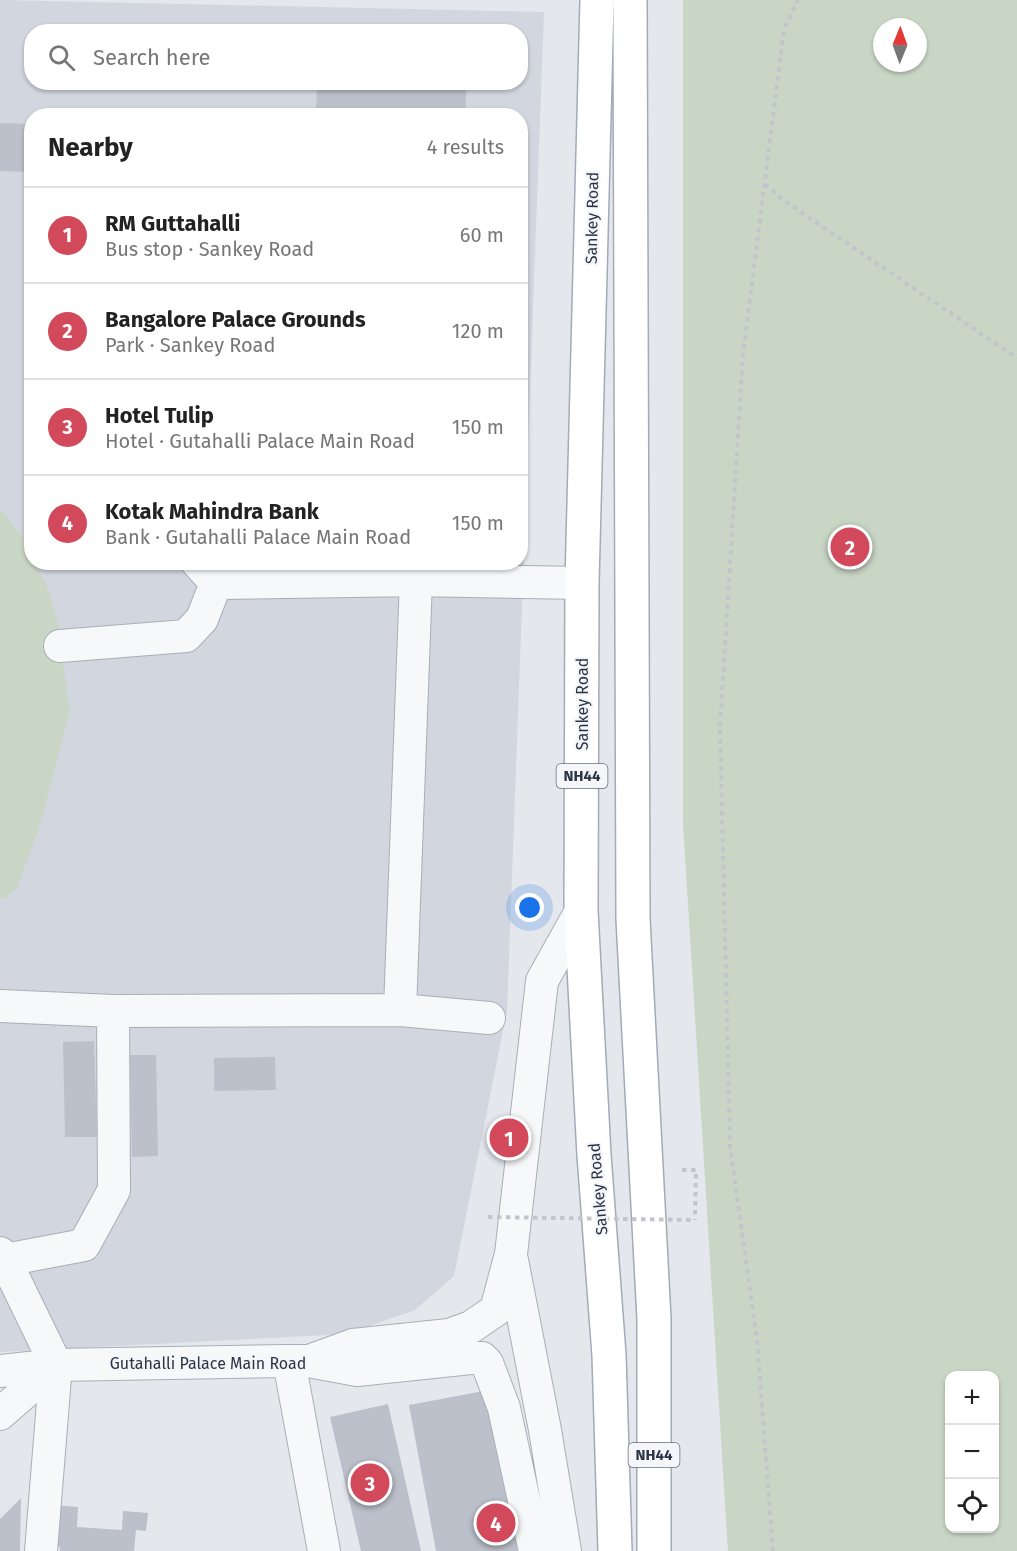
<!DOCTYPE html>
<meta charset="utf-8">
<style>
:root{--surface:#fff;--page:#f6f6f6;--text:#222;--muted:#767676;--line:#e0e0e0;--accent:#d1495b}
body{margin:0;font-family:"Fira Sans",sans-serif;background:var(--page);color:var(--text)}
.controls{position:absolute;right:18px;bottom:18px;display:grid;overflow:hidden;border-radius:12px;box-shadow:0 2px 4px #0004}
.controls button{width:54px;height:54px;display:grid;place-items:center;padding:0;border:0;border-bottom:2px solid var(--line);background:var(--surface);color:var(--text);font:30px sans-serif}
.compass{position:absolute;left:873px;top:18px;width:54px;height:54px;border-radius:50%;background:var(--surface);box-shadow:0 2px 4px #0004;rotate:1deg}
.you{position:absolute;left:530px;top:908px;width:21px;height:21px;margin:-15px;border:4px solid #fff;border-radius:50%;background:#1a73e8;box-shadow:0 0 0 9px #1a73e833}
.badge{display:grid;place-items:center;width:39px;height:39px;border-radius:50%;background:var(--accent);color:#fff;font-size:20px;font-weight:700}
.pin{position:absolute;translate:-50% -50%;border:3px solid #fff;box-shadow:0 2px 6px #0006}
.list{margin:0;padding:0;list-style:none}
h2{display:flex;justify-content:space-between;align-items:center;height:78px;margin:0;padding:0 24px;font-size:26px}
h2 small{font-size:20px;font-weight:400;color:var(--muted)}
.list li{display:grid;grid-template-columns:39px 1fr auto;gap:18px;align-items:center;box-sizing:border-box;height:96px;padding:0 24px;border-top:2px solid var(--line)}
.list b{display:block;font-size:22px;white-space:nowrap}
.list p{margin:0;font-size:20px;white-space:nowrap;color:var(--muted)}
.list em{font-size:20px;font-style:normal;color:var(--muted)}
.icon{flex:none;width:33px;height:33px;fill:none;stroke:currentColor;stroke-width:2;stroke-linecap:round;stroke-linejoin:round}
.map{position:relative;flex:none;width:1017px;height:1551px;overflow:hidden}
.search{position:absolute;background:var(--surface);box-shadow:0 2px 4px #0004;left:24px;top:24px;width:504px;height:66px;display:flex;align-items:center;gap:15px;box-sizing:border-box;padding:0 21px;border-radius:24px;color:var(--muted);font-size:22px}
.panel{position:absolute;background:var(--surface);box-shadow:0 2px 4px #0004;left:24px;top:108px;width:504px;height:462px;border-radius:24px}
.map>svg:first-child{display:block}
.built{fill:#d2d6de;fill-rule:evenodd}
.green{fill:#c9d6c5;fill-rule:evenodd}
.building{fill:#bbc0ca}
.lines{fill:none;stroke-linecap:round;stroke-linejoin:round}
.minor-casing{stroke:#a9aeb7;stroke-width:34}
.major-casing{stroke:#a3abb8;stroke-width:36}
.path{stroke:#c2c5cb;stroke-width:4;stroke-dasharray:4.5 4.5;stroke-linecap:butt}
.minor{stroke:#f7f8fa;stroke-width:32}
.major{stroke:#fff;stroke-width:33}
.path-bridge{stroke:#c2c5cb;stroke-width:4;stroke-dasharray:4.5 4.5;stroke-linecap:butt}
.labels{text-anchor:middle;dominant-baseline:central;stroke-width:4.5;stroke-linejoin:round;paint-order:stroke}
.shield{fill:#f4f6f9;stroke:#676e7b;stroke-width:1.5}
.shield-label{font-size:15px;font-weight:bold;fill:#2b3445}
.street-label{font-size:16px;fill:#2b3445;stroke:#f4f6f9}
</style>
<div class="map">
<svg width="1017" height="1551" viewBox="0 0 1017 1551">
<rect width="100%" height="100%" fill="#e4e7ec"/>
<path class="built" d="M0,0L544,12L507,1011L454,1276L415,1310L346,1334L0,1352ZM32,32H520V82H32ZM32,116H520V562H32Z"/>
<path class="green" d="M683,0H1017V1551H728L683,823ZM882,27H918V63H882ZM950,1376H994V1528H950Z
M0,509C12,525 31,542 32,562L35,563L48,589L61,632L60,646L70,710L40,826L17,888L4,898H0Z"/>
<path class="building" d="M317,82H466V116H316Z
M0,123L32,124V172L0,171Z
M94,1041L97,1137H65L63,1042Z
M130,1055H156L158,1156L132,1157Z
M275,1057L276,1090L214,1091V1058Z
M489,1390L518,1551H436L409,1405Z
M388,1404L421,1551H361L330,1417Z
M21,1498L20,1551H0V1519Z
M53,1505L78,1507L77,1527L122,1530L123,1511L148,1513L146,1531L136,1530L134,1551H60V1547L44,1546Z"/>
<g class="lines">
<g class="minor-casing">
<path id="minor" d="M197,562L216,583L416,580L582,583
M60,646L186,636L202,619L216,583
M0,1006L113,1011L400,1010L489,1018
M400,1010L416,580
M0,1253L5,1260L56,1365L41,1551
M5,1260L84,1245L114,1190L113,1011
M512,1260L545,1430L565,1551
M289,1361L324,1551
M309,1361L353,1345L449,1335L471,1327L496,1310L511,1254L542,981L581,911
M0,1371L56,1365L289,1361H308L357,1370L471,1358H482L487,1363L504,1408L535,1551
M0,1414L56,1365"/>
</g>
<g class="major-casing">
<path id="major" d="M597,0L582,583L581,911L594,1155L609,1355L615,1551
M630,0L633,919L654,1319V1551"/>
</g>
<path class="path" d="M765,184L783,200L1017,358
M682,1170H696L695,1220
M773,1551L757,1340L730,1146L720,727L743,355L784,29L798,0"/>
<use href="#minor" class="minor"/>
<use href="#major" class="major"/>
<path class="path-bridge" d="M488,1217L695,1220"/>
</g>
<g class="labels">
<g class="shield">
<rect x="556.5" y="764" width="51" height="24" rx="4.5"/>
<rect x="628.5" y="1443" width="51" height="24" rx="4.5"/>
</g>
<g class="shield-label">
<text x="582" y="776">NH44</text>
<text x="654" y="1455">NH44</text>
</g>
<g class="street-label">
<text transform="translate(592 218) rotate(-89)">Sankey Road</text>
<text transform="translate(582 704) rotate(-90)">Sankey Road</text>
<text transform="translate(598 1189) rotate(-95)">Sankey Road</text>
<text x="208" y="1363">Gutahalli Palace Main Road</text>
</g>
</g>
</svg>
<div class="controls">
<button>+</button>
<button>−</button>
<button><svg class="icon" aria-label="locate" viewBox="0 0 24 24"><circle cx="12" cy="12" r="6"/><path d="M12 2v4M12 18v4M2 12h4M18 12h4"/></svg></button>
</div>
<svg class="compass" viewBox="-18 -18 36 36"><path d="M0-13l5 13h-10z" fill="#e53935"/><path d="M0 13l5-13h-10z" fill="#767676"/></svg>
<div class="you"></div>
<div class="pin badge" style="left:509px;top:1138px">1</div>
<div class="pin badge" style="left:850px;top:547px">2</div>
<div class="pin badge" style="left:370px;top:1483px">3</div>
<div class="pin badge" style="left:496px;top:1523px">4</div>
<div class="search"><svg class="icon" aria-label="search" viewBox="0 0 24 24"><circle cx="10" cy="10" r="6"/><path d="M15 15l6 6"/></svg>Search here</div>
<section class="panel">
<h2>Nearby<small>4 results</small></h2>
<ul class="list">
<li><span class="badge">1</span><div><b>RM Guttahalli</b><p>Bus stop · Sankey Road</p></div><em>60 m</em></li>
<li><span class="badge">2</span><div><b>Bangalore Palace Grounds</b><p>Park · Sankey Road</p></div><em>120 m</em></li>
<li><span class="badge">3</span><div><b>Hotel Tulip</b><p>Hotel · Gutahalli Palace Main Road</p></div><em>150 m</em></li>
<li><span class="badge">4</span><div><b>Kotak Mahindra Bank</b><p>Bank · Gutahalli Palace Main Road</p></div><em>150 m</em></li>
</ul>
</section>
</div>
